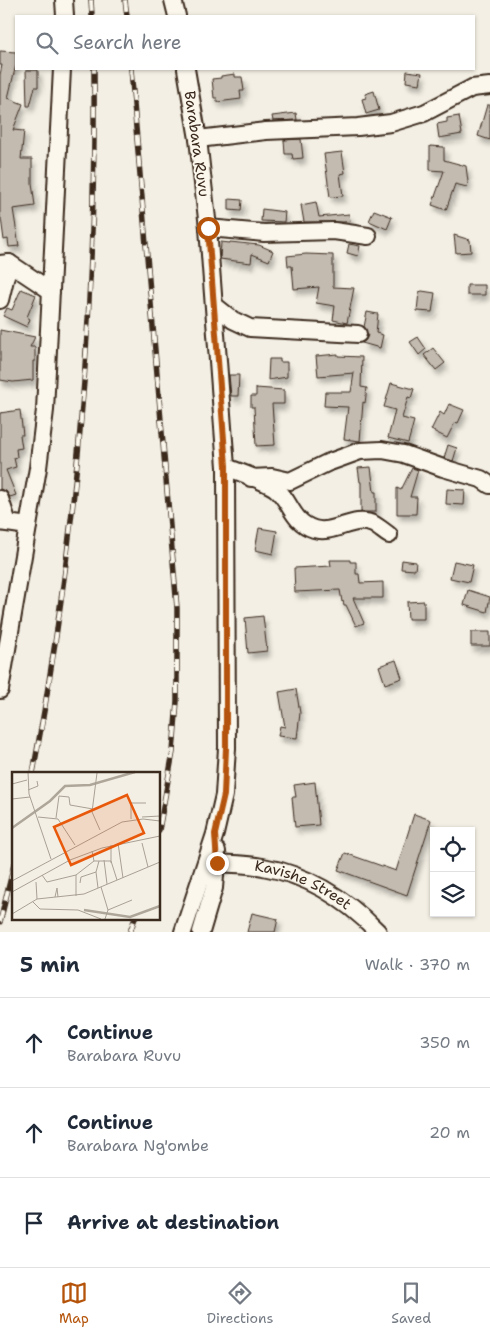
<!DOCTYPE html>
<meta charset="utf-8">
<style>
:root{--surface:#fff;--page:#f6f6f7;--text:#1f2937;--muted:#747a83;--line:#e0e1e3;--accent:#b45309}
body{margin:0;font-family:"Shantell Sans",sans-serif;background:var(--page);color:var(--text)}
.controls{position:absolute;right:15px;bottom:15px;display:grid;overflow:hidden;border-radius:0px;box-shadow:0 1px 4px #0004}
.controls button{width:45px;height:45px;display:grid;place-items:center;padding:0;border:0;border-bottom:1px solid var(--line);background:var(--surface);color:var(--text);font:25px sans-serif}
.stop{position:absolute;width:15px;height:15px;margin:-11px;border:4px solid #b45309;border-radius:50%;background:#fff}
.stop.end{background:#b45309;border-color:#fff;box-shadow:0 1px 5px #0008}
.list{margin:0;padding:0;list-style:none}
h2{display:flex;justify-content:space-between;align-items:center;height:65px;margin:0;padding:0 20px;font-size:21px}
h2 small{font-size:16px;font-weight:400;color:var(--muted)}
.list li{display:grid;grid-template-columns:32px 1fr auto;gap:15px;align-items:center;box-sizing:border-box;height:90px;padding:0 20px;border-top:1px solid var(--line)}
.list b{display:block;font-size:19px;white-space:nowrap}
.list p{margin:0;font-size:16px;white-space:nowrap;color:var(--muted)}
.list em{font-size:16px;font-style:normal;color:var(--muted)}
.icon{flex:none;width:28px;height:28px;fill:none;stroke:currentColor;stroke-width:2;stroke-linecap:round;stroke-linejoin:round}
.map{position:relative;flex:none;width:490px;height:932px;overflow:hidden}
.search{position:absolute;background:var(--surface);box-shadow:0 1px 4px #0004;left:15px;right:15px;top:15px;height:55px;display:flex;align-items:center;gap:12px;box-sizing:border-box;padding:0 18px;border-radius:0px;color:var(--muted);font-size:19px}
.sheet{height:335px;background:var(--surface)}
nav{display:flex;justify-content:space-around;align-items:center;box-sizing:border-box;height:70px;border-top:1px solid var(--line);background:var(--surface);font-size:14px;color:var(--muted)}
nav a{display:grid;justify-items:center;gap:2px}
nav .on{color:var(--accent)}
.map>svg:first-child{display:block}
.building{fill:#c3bbb0;stroke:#3b2a1e;filter:url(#shadow)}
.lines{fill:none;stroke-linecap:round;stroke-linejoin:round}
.minor-casing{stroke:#3b2a1e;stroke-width:20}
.minor{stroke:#fbf7ec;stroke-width:16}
.rail-casing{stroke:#3b2a1e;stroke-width:5.5}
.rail{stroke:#fbf7ec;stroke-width:4;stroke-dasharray:11;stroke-linecap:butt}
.route{stroke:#b45309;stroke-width:6}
.labels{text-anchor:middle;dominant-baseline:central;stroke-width:4;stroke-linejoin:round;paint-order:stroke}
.street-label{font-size:15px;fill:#3b2a1e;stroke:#fbf7ec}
.inset-river{fill:none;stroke:#afa69a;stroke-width:2.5}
.inset-road{fill:none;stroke:#a9a095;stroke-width:1}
.view{fill:#e8590c;fill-opacity:0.15;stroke:#e8590c;stroke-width:2.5}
.inset-edge{fill:none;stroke:#3b2a1e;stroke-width:2.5}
</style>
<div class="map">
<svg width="490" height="932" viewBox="0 0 490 932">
<defs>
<filter id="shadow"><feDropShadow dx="3" dy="5.5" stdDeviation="2.5" flood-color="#0004"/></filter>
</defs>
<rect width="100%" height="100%" fill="#f3efe4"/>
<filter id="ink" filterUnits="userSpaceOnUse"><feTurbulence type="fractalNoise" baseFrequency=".02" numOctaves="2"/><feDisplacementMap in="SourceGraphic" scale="10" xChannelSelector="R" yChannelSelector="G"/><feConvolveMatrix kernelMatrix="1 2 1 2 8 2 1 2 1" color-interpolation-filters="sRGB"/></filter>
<g filter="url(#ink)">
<path class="building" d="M0,51L16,52V65L8,98L23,104L13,130L24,131L21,159H32V183L35,206L13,209L19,246L9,247L8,239L4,240L1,218H0V75L2,65H0Z
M26,70H38V87H35L30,106H27Z
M407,71L422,73L420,84L406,82Z
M235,74V77H242L244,91H240L241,99L217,102V98H214L212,79L221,78V76Z
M374,91L379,110L366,114L362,99L366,98L365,94Z
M487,105H490V140L478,136Z
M296,113L297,120L273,121L272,116Z
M459,116L462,134L439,138L437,124L447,122V118Z
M301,139L303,158L293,159L292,154H285L284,140Z
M430,146L444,147V160L466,166L468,182L467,187L455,184L446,210L432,205L444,171L430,170Z
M342,152L345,173L340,174L343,196L330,197L324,154Z
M229,199L242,200L241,211L229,210Z
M316,202L319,217L349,214L350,221L344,222H304L301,205Z
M262,209L285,212L284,222L261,221Z
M374,210L392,217L387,229L369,221Z
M454,235L470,240L471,252L456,253Z
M221,242L230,243V242L259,245L273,251L269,261L252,254L251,263L220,259Z
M349,244L360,246L358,256L347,253Z
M306,254L333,255V287L354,288L347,323L333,320L335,306L316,303L319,287L294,289L292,266H288L287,256Z
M467,285H485V295H467Z
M21,289L36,295L27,317L30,319L27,327L3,316L7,308L12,310Z
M422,291L435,293L432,312L417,311L419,292Z
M367,312L378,314L376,333L383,335L380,348L362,343L366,340L368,335L364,327Z
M0,330L35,337L30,347H35V361H33V380L13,382L0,380Z
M418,337L426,349L419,355L410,342Z
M433,348L445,363L436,370L424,355Z
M338,354V356L362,357L361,387L367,388L365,403L363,402L360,441L344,439L348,407L324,406L325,392H351L354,373L318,376L316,356Z
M269,359H280V362H287V377L268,380Z
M229,375H239L238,396H231Z
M391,383L414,389L411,398L408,397L402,418L414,421L408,443L388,438L395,410L384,407Z
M256,388L284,390V404H272L275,445L256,446L254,407H251V396H256Z
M449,404L464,410L458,423L455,422L447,438L431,430L440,412L444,415Z
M20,410L23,435H20L22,448L16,449L17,457L14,458L16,467L6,470L16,495L10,497L6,491L0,489V413Z
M448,445L457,448L453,461L444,458Z
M371,467L373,484L374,492H376V512H361V482H360L358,468Z
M412,468L418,470L410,497H417L416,514H397V488L401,490Z
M447,489L465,490L464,505L446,504Z
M259,528L277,531L273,554L255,550Z
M330,560H350V562H356V574H359L360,583L383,582V598H353L364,623L356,626L346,605H344L343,601L342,602L340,590L295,592L294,568L331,566Z
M402,560L416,562L415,570L401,569Z
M454,561L473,565L469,582L450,578Z
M468,590L490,597L487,612L464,605Z
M424,601V619H408L407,602Z
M263,616L267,651L248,653L245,618Z
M471,632H490V646H471Z
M396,660L402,678L385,684L379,666Z
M296,689L300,713L297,738L278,736L280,726L285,727L279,692Z
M315,782L319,825L295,827L292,797H296L294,785Z
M414,814L431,820L407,895L338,870L345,853L396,871Z
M252,913L278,919L275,932H247Z"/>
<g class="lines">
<g class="minor-casing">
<g id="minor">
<path d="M64,0L65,16"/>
<path d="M173,0L177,16"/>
<path d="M198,139L266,131L358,127L391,123L424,113L472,88L490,86"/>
<path d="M208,228L264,233L334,231L368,236"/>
<path d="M0,264L9,263L51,291"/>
<path d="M0,300L9,263"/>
<path d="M214,305L233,320L250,328L358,334"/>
<path d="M226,467C239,472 265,481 275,488C291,500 291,522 314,529C334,535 354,515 373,524C379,527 384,532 389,535"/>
<path d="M251,478L272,477L290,481L327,463L360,451L382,450L404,454L443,468L481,479L490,485"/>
<path d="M0,499L8,523"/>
<path d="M0,522L28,526"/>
<path d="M0,690L38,468L45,410L62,69"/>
<path id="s1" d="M217,863C232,864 248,864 263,867C309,875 346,899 378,932"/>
<path d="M183,932L215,834L224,795L227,748L226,467L208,228L198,139L186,69"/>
<path d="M201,932L214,888L217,851"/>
</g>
</g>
<use href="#minor" class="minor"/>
<g class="rail-casing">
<path id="rail" d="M91,0L92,16
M125,0L127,16
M131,69L177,608V701L173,752L159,830
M33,773C77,541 96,305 94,69
M0,922L14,865
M130,932L135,918"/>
</g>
<use href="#rail" class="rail"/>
</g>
</g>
<g class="lines" filter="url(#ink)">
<path class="route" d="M208,228L226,466V748L224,795L215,834L217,863"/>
</g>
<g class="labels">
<g class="street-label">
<text transform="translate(197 144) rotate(82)">Barabara Ruvu</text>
<text stroke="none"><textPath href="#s1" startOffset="90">Kavishe Street</textPath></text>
</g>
</g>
<g transform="translate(12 772)">
<rect width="148" height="148" fill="#f3efe4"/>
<path class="inset-river" d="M0,56L38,29L53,14L78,13L123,0M72,138L118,145L148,134"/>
<path class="inset-road" d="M16,0L17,22L39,87M85,1L80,40L88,58M0,12L15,8M16,18L26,14L25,9M0,27L18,25M26,45L46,47L63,73M130,45L148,44M44,46L47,24L57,25L58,33L81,37M119,47V31H134M106,71L111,106M130,71L136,95M99,73V91M80,79L82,89H99L105,108M92,88L95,112M30,103L35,110L64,103M0,109L110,50L131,47L148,49M24,110L25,127M68,111L69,105L84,100M89,115L96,138L93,147M86,116L84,100L87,89M0,120L58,88L90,76L148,64M64,124V103L82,89M43,125L45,116L46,125M21,130L28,137L66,138L89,147M96,138L120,128M0,142L25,127L72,122L148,90"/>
<path class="view" d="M115,23L132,61L59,93L42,55Z"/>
<rect width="148" height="148" class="inset-edge"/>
</g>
</svg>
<div class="controls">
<button><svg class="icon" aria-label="locate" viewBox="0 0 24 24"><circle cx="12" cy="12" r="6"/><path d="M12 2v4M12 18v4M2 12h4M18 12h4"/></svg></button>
<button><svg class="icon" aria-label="layers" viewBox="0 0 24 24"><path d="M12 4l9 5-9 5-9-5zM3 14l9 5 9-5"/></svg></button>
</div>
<div class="stop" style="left:208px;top:228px"></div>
<div class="stop end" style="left:217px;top:863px"></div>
<div class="search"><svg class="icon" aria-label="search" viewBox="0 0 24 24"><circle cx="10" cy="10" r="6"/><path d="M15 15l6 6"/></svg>Search here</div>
</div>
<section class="sheet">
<h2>5 min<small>Walk · 370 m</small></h2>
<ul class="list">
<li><svg class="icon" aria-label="ahead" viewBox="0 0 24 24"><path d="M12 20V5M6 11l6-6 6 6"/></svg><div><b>Continue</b><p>Barabara Ruvu</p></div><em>350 m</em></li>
<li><svg class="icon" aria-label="ahead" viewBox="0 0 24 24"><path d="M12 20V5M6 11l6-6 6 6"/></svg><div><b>Continue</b><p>Barabara Ng'ombe</p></div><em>20 m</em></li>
<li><svg class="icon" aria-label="arrive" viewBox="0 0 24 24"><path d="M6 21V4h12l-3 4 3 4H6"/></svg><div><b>Arrive at destination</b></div></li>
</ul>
</section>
<nav>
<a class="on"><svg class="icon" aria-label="map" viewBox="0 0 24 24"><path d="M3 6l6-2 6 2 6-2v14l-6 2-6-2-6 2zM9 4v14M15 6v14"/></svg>Map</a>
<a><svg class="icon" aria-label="directions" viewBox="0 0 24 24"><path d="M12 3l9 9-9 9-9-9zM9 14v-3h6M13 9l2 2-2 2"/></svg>Directions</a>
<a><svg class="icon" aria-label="saved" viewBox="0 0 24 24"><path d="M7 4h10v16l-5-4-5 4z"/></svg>Saved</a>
</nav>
